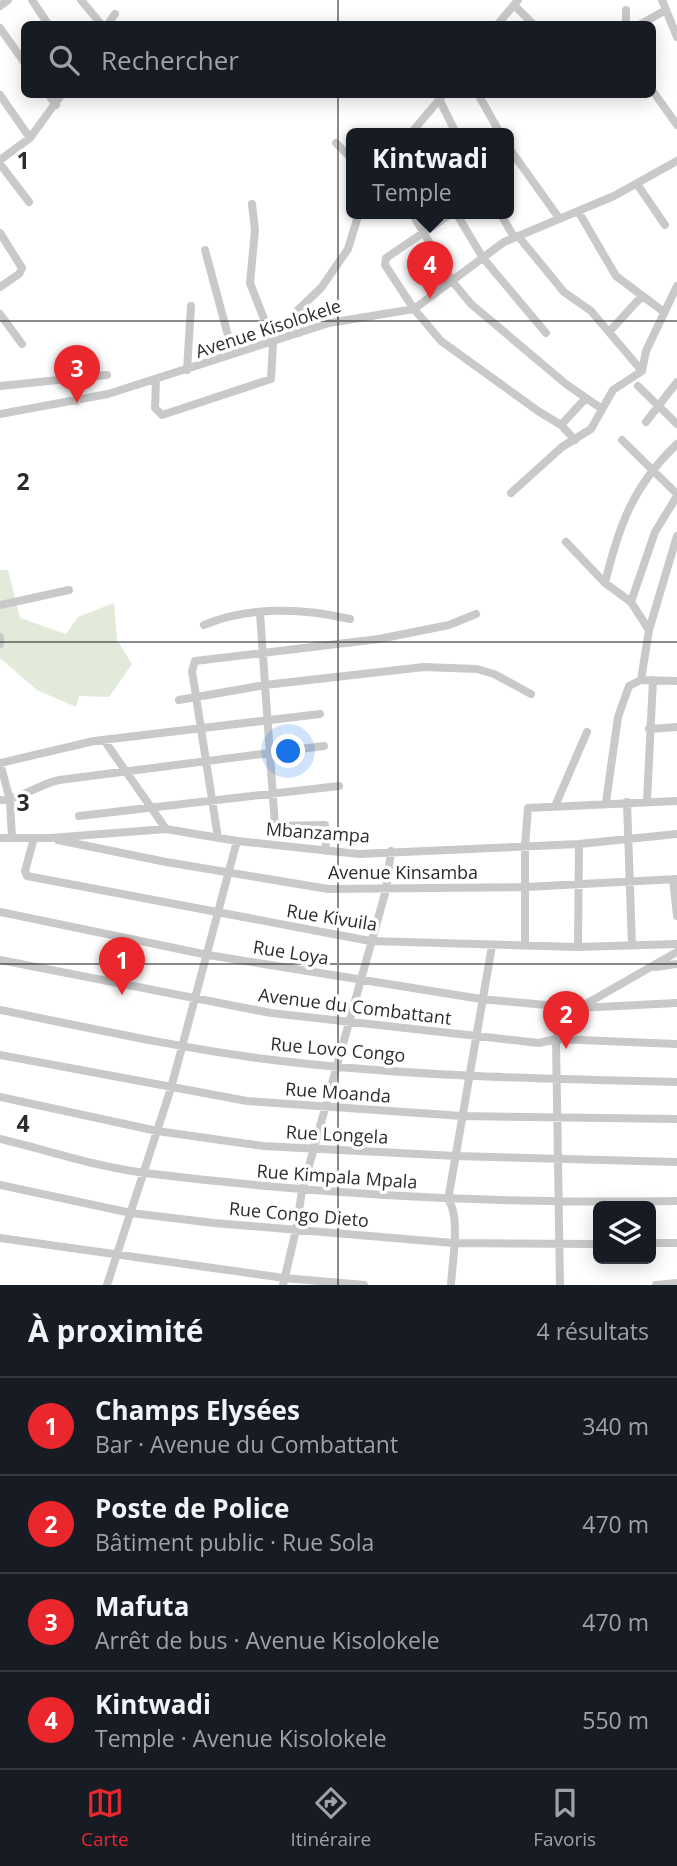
<!DOCTYPE html>
<html lang="fr">
<meta charset="utf-8">
<style>
:root{--surface:#171b24;--page:#20242c;--text:#f1f3f6;--muted:#9ea1a6;--line:#363941;--accent:#ea272d}
body{margin:0;font-family:"Open Sans",sans-serif;background:var(--page);color:var(--text)}
.controls{position:absolute;right:21px;bottom:21px;display:grid;overflow:hidden;border-radius:10px;box-shadow:0 4px 18px #0003}
.controls button{width:63px;height:63px;display:grid;place-items:center;padding:0;border:0;border-bottom:2px solid var(--line);background:var(--surface);color:var(--text);font:35px sans-serif}
.you{position:absolute;left:289px;top:752px;width:24px;height:24px;margin:-18px;border:5px solid #fff;border-radius:50%;background:#1a73e8;box-shadow:0 0 0 10px #1a73e833}
.badge{display:grid;place-items:center;width:46px;height:46px;border-radius:50%;background:var(--accent);color:#fff;font-size:23px;font-weight:700}
.pin{position:absolute;translate:-50% -58px;filter:drop-shadow(0 2px 4px #0008)}
.pin::after{content:'';position:absolute;top:37px;width:24px;height:21px;background:inherit;clip-path:polygon(0 0,100% 0,50% 100%)}
.popup{position:absolute;left:346px;top:128px;width:168px;height:91px;box-sizing:border-box;display:grid;place-content:center;border-radius:10px;background:var(--surface);filter:drop-shadow(0 2px 5px #0005);font-size:23px;white-space:nowrap;color:var(--muted)}
.popup b{font-size:26px;color:var(--text)}
.popup::after{content:'';position:absolute;left:50%;top:100%;margin-left:-14px;border:14px solid transparent;border-top-color:var(--surface)}
.list{margin:0;padding:0;list-style:none}
h2{display:flex;justify-content:space-between;align-items:center;height:91px;margin:0;padding:0 28px;font-size:30px}
h2 small{font-size:23px;font-weight:400;color:var(--muted)}
.list li{display:grid;grid-template-columns:46px 1fr auto;gap:21px;align-items:center;box-sizing:border-box;height:98px;padding:0 28px;border-top:2px solid var(--line)}
.list b{display:block;font-size:26px;white-space:nowrap}
.list p{margin:0;font-size:23px;white-space:nowrap;color:var(--muted)}
.list em{font-size:23px;font-style:normal;color:var(--muted)}
.icon{flex:none;width:38px;height:38px;fill:none;stroke:currentColor;stroke-width:2;stroke-linecap:round;stroke-linejoin:round}
.map{position:relative;flex:none;width:677px;height:1285px;overflow:hidden}
.search{position:absolute;background:var(--surface);box-shadow:0 4px 18px #0003;left:21px;right:21px;top:21px;height:77px;display:flex;align-items:center;gap:18px;box-sizing:border-box;padding:0 24px;border-radius:10px;color:var(--muted);font-size:26px}
.sheet{height:483px;background:var(--surface)}
nav{display:flex;justify-content:space-around;align-items:center;box-sizing:border-box;height:98px;border-top:2px solid var(--line);background:var(--surface);font-size:19px;color:var(--muted)}
nav a{display:grid;justify-items:center;gap:4px}
nav .on{color:var(--accent)}
.map>svg:first-child{display:block}
.green{fill:#e2ebd9}
.lines{fill:none;stroke-linecap:round;stroke-linejoin:round}
.minor{stroke:#c9c9c9;stroke-width:8}
.grid{fill:none;stroke:#2c2c2c;stroke-width:2;stroke-opacity:0.55}
.labels{text-anchor:middle;dominant-baseline:central;stroke-width:7;stroke-linejoin:round;paint-order:stroke}
.street-label{font-size:18px;fill:#2c2c2c;stroke:#fff}
.grid-label{font-size:23px;text-anchor:middle;font-weight:bold;fill:#2c2c2c;stroke:#fff;stroke-width:7;stroke-linejoin:round;paint-order:stroke}
</style>
<div class="map">
<svg width="677" height="1285" viewBox="0 0 677 1285">
<rect width="100%" height="100%" fill="#fff"/>
<path class="green" d="M0,570H8L20,618L66,634L78,617L114,603L117,640L132,664L109,697L79,696L76,707L37,690L0,658Z"/>
<g class="lines">
<path class="minor" d="M32,0L48,24
M81,0L101,24
M662,0L677,37
M514,5L533,24
M0,6L8,0
M626,10V24
M108,24L115,14
M498,24L518,0
M641,24L664,11
M0,28L24,62
M652,90L677,125
M48,94L56,105
M478,94L500,133
M0,95L30,138
M439,99L456,133
M411,133L444,94
M336,143L351,158
M509,148L559,218
M0,160L30,138L62,94
M0,164L29,202
M637,184L665,225
M578,211L616,276L664,312
M412,213L452,281L471,304L566,384L602,409
M452,213L386,258L385,265L414,309L441,341L538,411L561,425L575,440
M456,213L483,258L546,333
M500,213L514,237
M0,233L22,268L19,274L0,287
M518,236L564,292L591,311L642,371
M205,250L233,354
M0,314L22,344
M610,331L641,297
M299,333L296,328L298,310L321,288L348,249L359,213
M187,370L191,306
M156,380L155,408L162,415L271,379L273,342L250,283L255,230L252,204
M0,386L107,375
M638,386L677,424
M77,401L78,350
M0,414L108,394L329,323L414,309L504,242L614,196L677,161
M646,422L677,382
M561,425L586,398
M622,440L677,494
M511,493L562,447L591,429L613,390L642,371L646,351L677,286
M566,542L605,583L631,602L649,630
M605,583C619,525 633,486 677,444
M631,602L655,532L677,496
M0,605L69,590
M260,613L275,826L325,825L326,851
M204,625C249,606 303,608 350,619
M0,637V644
M641,680L649,630L677,536
M179,700L265,685L424,667L477,669L494,674L531,694
M649,729L677,727
M104,740L166,829
M0,763L94,741L320,714
M0,763L10,800L12,838
M0,800C22,799 37,785 59,780L324,746
M647,801L653,680
M606,802L618,717L629,686L641,680L677,681
M627,802L632,946
M555,806L587,732
M79,816L339,786
M0,838H50L166,829L237,841L359,854L579,844L677,834
M34,838L25,871L27,876L370,941L578,947L677,944
M218,838L192,671L195,661L379,639L449,625L476,614
M58,840L166,862L328,889L526,887L677,879
M673,879L677,916
M0,912L208,955L481,999L579,1008L677,1003
M525,946V846L528,808L677,801
M578,947L579,844
M0,960L271,1013L539,1043L556,1039L564,1020L579,1008L677,952
M655,967L677,964
M0,1010C85,1027 170,1046 257,1058C396,1076 537,1079 677,1082
M0,1055L247,1101L462,1116L677,1119
M0,1097L157,1131L263,1146L456,1156L677,1162
M0,1139C47,1150 97,1167 145,1173C322,1195 499,1204 677,1201
M0,1185L131,1213L214,1223L453,1243L598,1244
M0,1238L284,1278L364,1285
M651,1243H677
M107,1285L171,1088L237,841
M283,1285L296,1230L302,1191L386,890L391,851
M451,1285C452,1264 461,1215 448,1200L492,946
M560,1285L556,1039L677,1044
M656,1285L677,1283"/>
</g>
<path class="grid" d="M338,0V24M338,94V1285M0,321H677M0,642H677M0,964H677"/>
<g class="labels">
<g class="street-label">
<text transform="translate(268 328) rotate(-18)">Avenue Kisolokele</text>
<text transform="translate(318 832) rotate(4)">Mbanzampa</text>
<text x="403" y="872">Avenue Kinsamba</text>
<text transform="translate(332 917) rotate(9)">Rue Kivuila</text>
<text transform="translate(291 952) rotate(9)">Rue Loya</text>
<text transform="translate(355 1006) rotate(7)">Avenue du Combattant</text>
<text transform="translate(338 1049) rotate(5)">Rue Lovo Congo</text>
<text transform="translate(338 1092) rotate(4)">Rue Moanda</text>
<text transform="translate(337 1134) rotate(3)">Rue Longela</text>
<text transform="translate(337 1176) rotate(4)">Rue Kimpala Mpala</text>
<text transform="translate(299 1214) rotate(5)">Rue Congo Dieto</text>
</g>
</g>
<g class="grid-label">
<text x="23" y="169">1</text>
<text x="23" y="490">2</text>
<text x="23" y="811">3</text>
<text x="23" y="1132">4</text>
</g>
</svg>
<div class="controls">
<button><svg class="icon" aria-label="layers" viewBox="0 0 24 24"><path d="M12 4l9 5-9 5-9-5zM3 14l9 5 9-5"/></svg></button>
</div>
<div class="you"></div>
<div class="pin badge" style="left:122px;top:995px">1</div>
<div class="pin badge" style="left:566px;top:1049px">2</div>
<div class="pin badge" style="left:77px;top:403px">3</div>
<div class="pin badge" style="left:430px;top:299px">4</div>
<div class="popup"><b>Kintwadi</b>Temple</div>
<div class="search"><svg class="icon" aria-label="search" viewBox="0 0 24 24"><circle cx="10" cy="10" r="6"/><path d="M15 15l6 6"/></svg>Rechercher</div>
</div>
<section class="sheet">
<h2>À proximité<small>4 résultats</small></h2>
<ul class="list">
<li><span class="badge">1</span><div><b>Champs Elysées</b><p>Bar · Avenue du Combattant</p></div><em>340 m</em></li>
<li><span class="badge">2</span><div><b>Poste de Police</b><p>Bâtiment public · Rue Sola</p></div><em>470 m</em></li>
<li><span class="badge">3</span><div><b>Mafuta</b><p>Arrêt de bus · Avenue Kisolokele</p></div><em>470 m</em></li>
<li><span class="badge">4</span><div><b>Kintwadi</b><p>Temple · Avenue Kisolokele</p></div><em>550 m</em></li>
</ul>
</section>
<nav>
<a class="on"><svg class="icon" aria-label="map" viewBox="0 0 24 24"><path d="M3 6l6-2 6 2 6-2v14l-6 2-6-2-6 2zM9 4v14M15 6v14"/></svg>Carte</a>
<a><svg class="icon" aria-label="directions" viewBox="0 0 24 24"><path d="M12 3l9 9-9 9-9-9zM9 14v-3h6M13 9l2 2-2 2"/></svg>Itinéraire</a>
<a><svg class="icon" aria-label="saved" viewBox="0 0 24 24"><path d="M7 4h10v16l-5-4-5 4z"/></svg>Favoris</a>
</nav>
